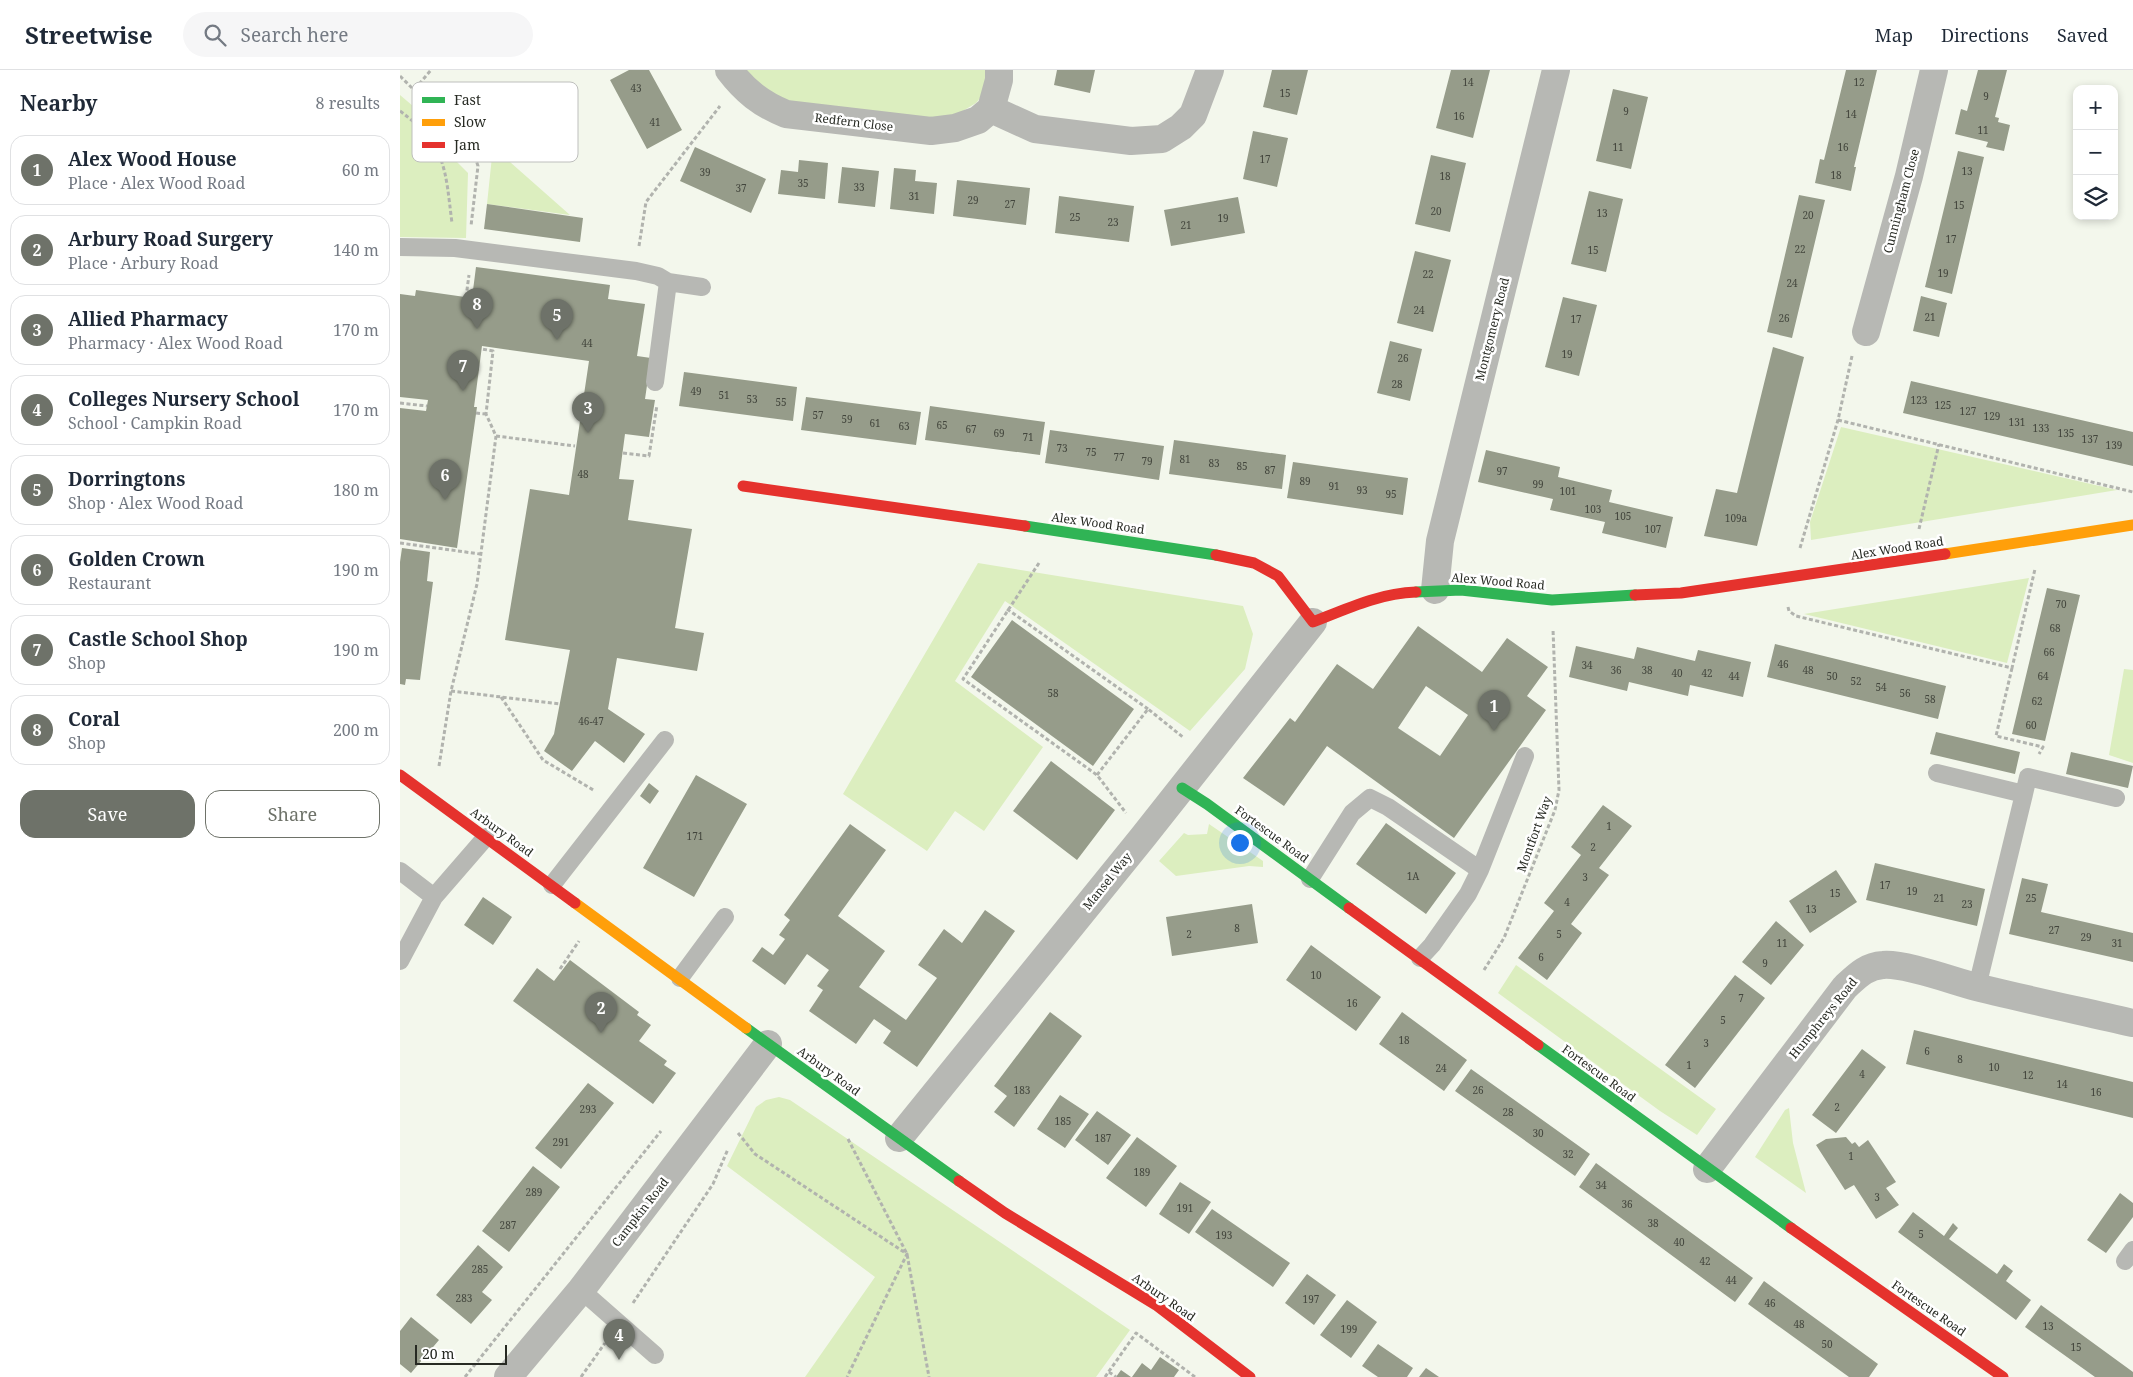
<!DOCTYPE html>
<meta charset="utf-8">
<style>
:root{--surface:#fff;--page:#f6f6f7;--text:#1f2937;--muted:#747a83;--line:#e0e1e3;--accent:#6e7269}
body{margin:0;font-family:"Noto Serif",serif;background:var(--page);color:var(--text)}
.controls{position:absolute;right:15px;top:15px;display:grid;overflow:hidden;border-radius:10px;box-shadow:0 2px 8px #0003}
.controls button{width:45px;height:45px;display:grid;place-items:center;padding:0;border:0;border-bottom:1px solid var(--line);background:var(--surface);color:var(--text);font:25px sans-serif}
.scale{position:absolute;left:15px;bottom:12px;width:92px;box-sizing:border-box;padding-left:5px;border:2px solid #272a23;border-top:0;font-size:14px;line-height:18px;white-space:nowrap;color:#272a23;-webkit-text-stroke:4px #fff;paint-order:stroke}
.you{position:absolute;left:839px;top:772px;width:18px;height:18px;margin:-12px;border:4px solid #fff;border-radius:50%;background:#1a73e8;box-shadow:0 0 0 8px #1a73e833}
.badge{display:grid;place-items:center;width:32px;height:32px;border-radius:50%;background:var(--accent);color:#fff;font-size:16px;font-weight:700}
.pin{position:absolute;translate:-50% -41px;filter:drop-shadow(0 1px 2px #0008)}
.pin::after{content:'';position:absolute;top:26px;width:18px;height:15px;background:inherit;clip-path:polygon(0 0,100% 0,50% 100%)}
.list{margin:0;padding:0;list-style:none}
h2{display:flex;justify-content:space-between;align-items:center;height:65px;margin:0;padding:0 20px;font-size:21px}
h2 small{font-size:16px;font-weight:400;color:var(--muted)}
.list li{display:grid;grid-template-columns:32px 1fr auto;gap:15px;align-items:center;box-sizing:border-box;height:70px;margin:0 10px 10px;padding:0 10px;border:1px solid var(--line);border-radius:15px}
.list b{display:block;font-size:19px;white-space:nowrap}
.list p{margin:0;font-size:16px;white-space:nowrap;color:var(--muted)}
.list em{font-size:16px;font-style:normal;color:var(--muted)}
.actions{display:flex;gap:10px;padding:15px 20px}
.actions a{flex:1;padding:11px 0;border:1px solid var(--accent);border-radius:15px;text-align:center;font-size:18px;color:var(--accent)}
.actions .main{background:var(--accent);color:#fff}
.icon{flex:none;width:28px;height:28px;fill:none;stroke:currentColor;stroke-width:2;stroke-linecap:round;stroke-linejoin:round}
.map{position:relative;flex:none;width:1733px;height:1307px;overflow:hidden}
header{display:flex;align-items:center;gap:30px;box-sizing:border-box;height:70px;padding:0 25px;background:var(--surface);border-bottom:1px solid var(--line)}
header strong{font-size:24px}
nav{display:flex;gap:28px;margin-inline-start:auto;font-size:18px}
.search{width:350px;height:45px;background:var(--page);display:flex;align-items:center;gap:12px;box-sizing:border-box;padding:0 18px;border-radius:28px;color:var(--muted);font-size:19px}
main{display:flex}
aside{flex:1;background:var(--surface)}
.map>svg:first-child{display:block}
.green{fill:#dceebf}
.building{fill:#969c8a;fill-rule:evenodd}
.lines{fill:none;stroke-linecap:round;stroke-linejoin:round}
.path{stroke:#b1b3ae;stroke-width:3;stroke-dasharray:4 2.5;stroke-linecap:butt}
.lane{stroke:#b7b8b4;stroke-width:18}
.street{stroke:#b7b8b4;stroke-width:28}
.fast{stroke:#30b455;stroke-width:11}
.slow{stroke:#ff9f0a;stroke-width:11}
.jam{stroke:#e5322d;stroke-width:11}
.labels{text-anchor:middle;dominant-baseline:central;stroke-width:5;stroke-linejoin:round;paint-order:stroke}
.number-label{font-size:10px;fill:#43463d}
.street-label{font-size:12px;fill:#272a23;stroke:#fff}
.key{fill:#fff;stroke:#bebfbd;stroke-width:1}
.key-label{font-size:14px;fill:#272a23}
</style>
<header>
<strong>Streetwise</strong>
<div class="search"><svg class="icon" aria-label="search" viewBox="0 0 24 24"><circle cx="10" cy="10" r="6"/><path d="M15 15l6 6"/></svg>Search here</div>
<nav><a>Map</a><a>Directions</a><a>Saved</a></nav>
</header>
<main>
<aside>
<h2>Nearby<small>8 results</small></h2>
<ul class="list">
<li><span class="badge">1</span><div><b>Alex Wood House</b><p>Place · Alex Wood Road</p></div><em>60 m</em></li>
<li><span class="badge">2</span><div><b>Arbury Road Surgery</b><p>Place · Arbury Road</p></div><em>140 m</em></li>
<li><span class="badge">3</span><div><b>Allied Pharmacy</b><p>Pharmacy · Alex Wood Road</p></div><em>170 m</em></li>
<li><span class="badge">4</span><div><b>Colleges Nursery School</b><p>School · Campkin Road</p></div><em>170 m</em></li>
<li><span class="badge">5</span><div><b>Dorringtons</b><p>Shop · Alex Wood Road</p></div><em>180 m</em></li>
<li><span class="badge">6</span><div><b>Golden Crown</b><p>Restaurant</p></div><em>190 m</em></li>
<li><span class="badge">7</span><div><b>Castle School Shop</b><p>Shop</p></div><em>190 m</em></li>
<li><span class="badge">8</span><div><b>Coral</b><p>Shop</p></div><em>200 m</em></li>
</ul>
<div class="actions"><a class="main">Save</a><a>Share</a></div>
</aside>
<div class="map">
<svg width="1733" height="1307" viewBox="0 0 1733 1307">
<rect width="100%" height="100%" fill="#f3f7ec"/>
<path class="green" d="M340,0H589L586,21L576,33L548,50L381,32Z
M0,25L20,42L47,82L68,103L66,168L0,167Z
M93,77L170,145L87,134Z
M1441,357L1717,420L1411,470L1410,452Z
M578,493L843,536L853,564L845,599L790,661L605,531L555,611L643,677L584,761L555,741L527,781L443,724Z
M1629,508L1607,593L1404,544Z
M1724,599L1733,600V693L1709,685Z
M809,754L863,791V797L849,796L776,806L759,791L784,763L788,765L807,764Z
M1116,895L1316,1039L1297,1065L1260,1041L1098,923Z
M379,1027L390,1030L730,1260L696,1307H405L475,1207L327,1096L356,1037L366,1030Z
M1389,1038L1393,1073L1406,1123L1355,1087L1385,1040Z"/>
<path class="building" d="M229,0H249L282,60L247,79L210,10Z
M657,0H695L690,23L654,15Z
M872,0H908L897,45L863,37Z
M1051,0H1090L1073,68L1036,58Z
M1446,0H1477L1454,97H1456L1451,121L1415,113L1420,89L1424,90Z
M1578,0H1607L1595,47L1599,48L1598,52L1610,55L1604,81L1586,77L1588,72L1555,64L1561,39L1567,41Z
M1213,19L1248,27L1231,99L1196,91Z
M853,61L888,68L877,117L843,109Z
M295,77L366,109L351,143L280,111Z
M1558,81L1584,87L1552,224L1525,217Z
M1031,85L1066,93L1050,162L1015,154Z
M399,90L428,93L425,129L378,124L381,100L398,102Z
M442,97L479,101L475,137L438,133Z
M494,98L516,100L515,111L537,113L534,144L490,139Z
M557,110L630,118L626,155L553,146Z
M1189,121L1223,129L1206,202L1171,194Z
M1399,125L1425,130L1392,268L1367,262Z
M659,126L734,136L729,172L655,163Z
M838,127L845,163L771,176L764,140Z
M87,134L183,148L180,172L84,159Z
M1015,181L1051,190L1033,262L997,253Z
M76,197L210,215L208,229L245,234L237,286L251,288L245,329L255,330L249,367L225,364L219,409L234,410L228,450L292,459L275,558L304,563L297,601L217,588L208,639L245,664L224,693L195,671L172,701L144,681L154,664L170,580L105,570L130,419L169,425L189,291L82,276L74,337H77L57,478L0,469V338L26,341L28,330L0,327V224L15,226L16,220L72,228Z
M1521,226L1547,233L1539,267L1513,261Z
M1163,227L1197,235L1179,306L1145,297Z
M990,271L1022,279L1010,331L977,323Z
M1373,277L1404,287L1357,476L1304,466L1316,419L1337,423Z
M284,302L397,317L393,351L279,336Z
M1511,311L1733,362V396L1503,343Z
M406,327L521,342L516,375L401,360Z
M530,336L645,352L640,385L525,370Z
M650,360L764,376L759,410L645,393Z
M774,370L886,385L882,419L769,404Z
M1086,380L1160,397L1158,407L1212,420L1209,432L1273,447L1266,478L1202,463L1205,452L1150,440L1153,429L1078,412Z
M893,392L1008,408L1003,445L887,428Z
M2,478L30,482L27,511L33,512L20,610L6,609L5,615L0,614V492Z
M1647,518L1680,525L1645,671L1612,664Z
M612,550L734,639L693,696L571,607Z
M1018,556L1082,602L1107,568L1148,597L1127,626L1146,640L1054,768L927,676L884,736L843,708L890,648L895,652L937,594L973,619ZM1026,616L1068,645L1040,686L998,658Z
M1375,574L1546,616L1538,649L1367,607Z
M1176,576L1234,589L1237,577L1295,591L1298,580L1351,592L1343,627L1290,615L1288,626L1229,612L1227,621L1169,607Z
M1536,662L1620,682L1615,704L1530,684Z
M1671,682L1733,696L1728,718L1666,704Z
M651,691L715,740L677,790L613,741Z
M296,705L347,734L294,827L243,798Z
M249,713L259,721L250,734L240,726Z
M1203,735L1232,756L1199,798L1209,805L1171,854L1182,863L1147,910L1118,888L1154,841L1144,833L1181,785L1171,777Z
M986,753L1056,803L1026,844L956,794Z
M450,754L486,780L438,846L485,881L459,917L506,950L537,908L518,895L544,859L562,873L585,840L615,861L517,997L483,973L491,961L474,949L456,974L409,941L423,920L417,916L429,900L407,884L385,915L352,891L362,877L373,885L385,869L379,865L390,850L384,845Z
M1475,793L1585,819L1577,856L1466,830Z
M1436,800L1457,832L1410,863L1389,831Z
M1622,808L1648,814L1641,842L1733,863V892L1609,864Z
M83,827L112,847L93,875L64,855Z
M852,834L858,873L772,886L766,847Z
M1376,851L1404,875L1371,915L1342,892Z
M911,875L981,927L956,961L886,910Z
M170,890L239,942L237,945L251,955L239,971L267,991L264,995L276,1003L253,1034L113,931L137,898L154,911Z
M1335,905L1365,928L1295,1018L1265,995Z
M650,942L682,966L614,1057L594,1042L607,1026L594,1016Z
M1002,942L1067,990L1044,1021L979,974Z
M1514,960L1733,1012V1048L1506,994Z
M1462,979L1486,997L1436,1063L1412,1045Z
M1071,999L1190,1084L1175,1106L1055,1021Z
M188,1013L214,1033L161,1099L135,1078Z
M660,1025L689,1044L665,1078L637,1059Z
M697,1041L731,1065L708,1095L675,1070Z
M737,1067L777,1096L746,1137L706,1108Z
M1446,1067L1452,1074L1455,1072L1459,1077L1468,1070L1496,1112L1486,1118L1499,1135L1476,1149L1454,1115L1445,1120L1416,1075L1426,1069Z
M1196,1093L1353,1208L1335,1232L1179,1117Z
M133,1096L160,1117L109,1182L82,1161Z
M780,1112L811,1132L789,1164L759,1144Z
M1720,1123L1733,1133V1147L1706,1183L1687,1170Z
M812,1139L890,1193L873,1217L795,1162Z
M1513,1142L1544,1166L1553,1153L1558,1158L1549,1169L1597,1204L1604,1194L1613,1201L1606,1211L1631,1230L1616,1250L1498,1162Z
M78,1175L103,1197L82,1222L92,1230L71,1254L36,1225Z
M907,1204L936,1225L914,1255L885,1233Z
M1364,1211L1478,1294L1469,1307H1449L1348,1234Z
M947,1230L977,1252L951,1288L920,1265Z
M1641,1235L1733,1302V1307H1695L1625,1257Z
M11,1247L39,1270L11,1303L0,1294V1261Z
M978,1274L1013,1298L1007,1307H978L962,1296Z
M760,1287L779,1300L774,1307H732L742,1293L751,1300Z
M1026,1298L1039,1307H1019Z
M721,1300L731,1307H716Z"/>
<g class="lines">
<path class="path" d="M0,6L72,78L78,96L71,156
M15,19L31,0
M0,41C47,76 45,99 52,153
M239,176L246,132L320,36
M66,227L69,205
M0,333L27,336
M76,343L86,344
M1438,350L1733,422
M96,366L175,376
M223,383L249,386L257,335
M1519,459L1539,374
M0,473L80,484
M1400,478L1438,350L1452,286
M639,493L563,609L697,705L726,743
M1388,537L1389,541L1396,546L1612,598L1635,499
M607,539L748,639
M1612,598L1596,666L1643,677L1639,684
M51,621L160,634
M101,627L143,690L195,721
M39,696L51,621L77,514L96,366L86,344L93,281L82,279
M697,705L748,639L784,668
M160,899L179,871
M1084,900L1104,868L1155,740L1159,720L1153,559
M338,1063L355,1084L507,1184L447,1307
M448,1069L507,1184L529,1307
M233,1233L313,1114L328,1079
M709,1302L716,1307
M65,1307L261,1061
M181,1307L205,1273
M705,1307L736,1263L795,1307"/>
<path class="lane" d="M0,177L55,178L236,201L258,206L268,212L255,312
M268,212L302,217
M1537,703L1624,724L1628,707L1716,728
M0,801L34,827L86,767
M910,809L952,743L970,728L988,737L1080,800
M152,815L265,670
M1020,888L1032,875L1068,824L1080,800L1125,686
M0,891L34,827
M280,908L325,847
M1577,917L1624,724
M1725,1191L1733,1180
M181,1220L255,1285"/>
<path class="street" d="M329,0C345,21 361,34 386,44L531,61L555,58L578,50L591,39L599,10V0
M591,39L635,59L731,71L762,69L781,57L793,45L810,0
M1466,262L1509,106L1534,0
M1035,520L1040,471L1156,0
M499,1068L743,767L913,552
M1307,1099L1445,917C1457,906 1466,896 1483,895C1505,893 1553,911 1576,917C1628,930 1681,941 1733,953
M108,1307L181,1220L368,974"/>
<path class="fast" d="M625,456L816,485
M1016,522L1061,520L1152,530L1235,525
M782,718L807,734L949,838
M346,958L559,1111
M1138,975L1391,1158"/>
<path class="slow" d="M1545,484L1733,455
M175,833L346,958"/>
<path class="jam" d="M343,416L625,456
M816,485L854,493L878,506L913,552C946,539 980,523 1016,522
M1235,525L1281,523L1545,484
M0,705L175,833
M949,838L1138,975
M559,1111L605,1143L756,1235L850,1307
M1391,1158L1603,1307"/>
</g>
<g class="labels">
<g class="number-label">
<text x="1068" y="12">14</text>
<text x="1459" y="12">12</text>
<text x="236" y="18">43</text>
<text x="885" y="23">15</text>
<text x="1586" y="26">9</text>
<text x="1226" y="41">9</text>
<text x="1451" y="44">14</text>
<text x="1059" y="46">16</text>
<text x="255" y="52">41</text>
<text x="1583" y="60">11</text>
<text x="1218" y="77">11</text>
<text x="1443" y="77">16</text>
<text x="865" y="89">17</text>
<text x="1567" y="101">13</text>
<text x="305" y="102">39</text>
<text x="1436" y="105">18</text>
<text x="1045" y="106">18</text>
<text x="403" y="113">35</text>
<text x="459" y="117">33</text>
<text x="341" y="118">37</text>
<text x="514" y="126">31</text>
<text x="573" y="130">29</text>
<text x="610" y="134">27</text>
<text x="1559" y="135">15</text>
<text x="1036" y="141">20</text>
<text x="1202" y="143">13</text>
<text x="1408" y="145">20</text>
<text x="675" y="147">25</text>
<text x="823" y="148">19</text>
<text x="713" y="152">23</text>
<text x="786" y="155">21</text>
<text x="1551" y="169">17</text>
<text x="1400" y="179">22</text>
<text x="1193" y="180">15</text>
<text x="1543" y="203">19</text>
<text x="1028" y="204">22</text>
<text x="1392" y="213">24</text>
<text x="1019" y="240">24</text>
<text x="1530" y="247">21</text>
<text x="1384" y="248">26</text>
<text x="1176" y="249">17</text>
<text x="187" y="273">44</text>
<text x="1167" y="284">19</text>
<text x="1003" y="288">26</text>
<text x="997" y="314">28</text>
<text x="296" y="321">49</text>
<text x="324" y="325">51</text>
<text x="352" y="329">53</text>
<text x="1519" y="330">123</text>
<text x="381" y="332">55</text>
<text x="1543" y="335">125</text>
<text x="1568" y="341">127</text>
<text x="418" y="345">57</text>
<text x="1592" y="346">129</text>
<text x="447" y="349">59</text>
<text x="1617" y="352">131</text>
<text x="475" y="353">61</text>
<text x="542" y="355">65</text>
<text x="504" y="356">63</text>
<text x="1641" y="358">133</text>
<text x="571" y="359">67</text>
<text x="599" y="363">69</text>
<text x="1666" y="363">135</text>
<text x="628" y="367">71</text>
<text x="1690" y="369">137</text>
<text x="1714" y="375">139</text>
<text x="662" y="378">73</text>
<text x="691" y="382">75</text>
<text x="719" y="387">77</text>
<text x="785" y="389">81</text>
<text x="747" y="391">79</text>
<text x="814" y="393">83</text>
<text x="842" y="396">85</text>
<text x="870" y="400">87</text>
<text x="1102" y="401">97</text>
<text x="183" y="404">48</text>
<text x="905" y="411">89</text>
<text x="1138" y="414">99</text>
<text x="934" y="416">91</text>
<text x="962" y="420">93</text>
<text x="1168" y="421">101</text>
<text x="991" y="424">95</text>
<text x="1193" y="439">103</text>
<text x="1223" y="446">105</text>
<text x="1336" y="448">109a</text>
<text x="1253" y="459">107</text>
<text x="1661" y="534">70</text>
<text x="1655" y="558">68</text>
<text x="1649" y="582">66</text>
<text x="1383" y="594">46</text>
<text x="1187" y="595">34</text>
<text x="1216" y="600">36</text>
<text x="1247" y="600">38</text>
<text x="1408" y="600">48</text>
<text x="1277" y="603">40</text>
<text x="1307" y="603">42</text>
<text x="1334" y="606">44</text>
<text x="1432" y="606">50</text>
<text x="1643" y="606">64</text>
<text x="1456" y="611">52</text>
<text x="1481" y="617">54</text>
<text x="653" y="623">58</text>
<text x="1505" y="623">56</text>
<text x="1530" y="629">58</text>
<text x="1637" y="631">62</text>
<text x="191" y="651">46-47</text>
<text x="1631" y="655">60</text>
<text x="1209" y="756">1</text>
<text x="295" y="766">171</text>
<text x="1193" y="777">2</text>
<text x="1013" y="806">1A</text>
<text x="1185" y="807">3</text>
<text x="1485" y="815">17</text>
<text x="1512" y="821">19</text>
<text x="1435" y="823">15</text>
<text x="1539" y="828">21</text>
<text x="1631" y="828">25</text>
<text x="1167" y="832">4</text>
<text x="1567" y="834">23</text>
<text x="1411" y="839">13</text>
<text x="837" y="858">8</text>
<text x="1654" y="860">27</text>
<text x="789" y="864">2</text>
<text x="1159" y="864">5</text>
<text x="1686" y="867">29</text>
<text x="1382" y="873">11</text>
<text x="1717" y="873">31</text>
<text x="1141" y="887">6</text>
<text x="1365" y="893">9</text>
<text x="916" y="905">10</text>
<text x="1341" y="928">7</text>
<text x="952" y="933">16</text>
<text x="1323" y="950">5</text>
<text x="1004" y="970">18</text>
<text x="1306" y="973">3</text>
<text x="1527" y="981">6</text>
<text x="1560" y="989">8</text>
<text x="1289" y="995">1</text>
<text x="1594" y="997">10</text>
<text x="1041" y="998">24</text>
<text x="1462" y="1004">4</text>
<text x="1628" y="1005">12</text>
<text x="1662" y="1014">14</text>
<text x="622" y="1020">183</text>
<text x="1078" y="1020">26</text>
<text x="1696" y="1022">16</text>
<text x="1437" y="1037">2</text>
<text x="188" y="1039">293</text>
<text x="1108" y="1042">28</text>
<text x="663" y="1051">185</text>
<text x="1138" y="1063">30</text>
<text x="703" y="1068">187</text>
<text x="161" y="1072">291</text>
<text x="1168" y="1084">32</text>
<text x="1451" y="1086">1</text>
<text x="742" y="1102">189</text>
<text x="1201" y="1115">34</text>
<text x="134" y="1122">289</text>
<text x="1477" y="1127">3</text>
<text x="1227" y="1134">36</text>
<text x="785" y="1138">191</text>
<text x="1253" y="1153">38</text>
<text x="108" y="1155">287</text>
<text x="1521" y="1164">5</text>
<text x="824" y="1165">193</text>
<text x="1279" y="1172">40</text>
<text x="1305" y="1191">42</text>
<text x="80" y="1199">285</text>
<text x="1331" y="1210">44</text>
<text x="64" y="1228">283</text>
<text x="911" y="1229">197</text>
<text x="1370" y="1233">46</text>
<text x="1399" y="1254">48</text>
<text x="1648" y="1256">13</text>
<text x="949" y="1259">199</text>
<text x="1427" y="1274">50</text>
<text x="1676" y="1277">15</text>
</g>
<g class="street-label">
<text transform="translate(454 52) rotate(7)">Redfern Close</text>
<text transform="translate(1501 131) rotate(-75)">Cunningham Close</text>
<text transform="translate(1092 259) rotate(-76)">Montgomery Road</text>
<text transform="translate(698 453) rotate(8)">Alex Wood Road</text>
<text transform="translate(1497 478) rotate(-9)">Alex Wood Road</text>
<text transform="translate(1098 511) rotate(5)">Alex Wood Road</text>
<text transform="translate(102 762) rotate(36)">Arbury Road</text>
<text transform="translate(872 764) rotate(36)">Fortescue Road</text>
<text transform="translate(1134 764) rotate(-70)">Montfort Way</text>
<text transform="translate(707 811) rotate(-51)">Mansel Way</text>
<text transform="translate(1423 948) rotate(-51)">Humphreys Road</text>
<text transform="translate(429 1001) rotate(36)">Arbury Road</text>
<text transform="translate(1199 1003) rotate(36)">Fortescue Road</text>
<text transform="translate(240 1142) rotate(-52)">Campkin Road</text>
<text transform="translate(764 1227) rotate(35)">Arbury Road</text>
<text transform="translate(1529 1238) rotate(35)">Fortescue Road</text>
</g>
</g>
<rect x="12" y="12" width="166" height="80" rx="8" class="key"/>
<rect x="22" y="27" width="23" height="6" fill="#30b455"/>
<rect x="22" y="49" width="23" height="7" fill="#ff9f0a"/>
<rect x="22" y="72" width="23" height="6" fill="#e5322d"/>
<g class="key-label">
<text x="54" y="35">Fast</text>
<text x="54" y="57">Slow</text>
<text x="54" y="80">Jam</text>
</g>
</svg>
<div class="controls">
<button>+</button>
<button>−</button>
<button><svg class="icon" aria-label="layers" viewBox="0 0 24 24"><path d="M12 4l9 5-9 5-9-5zM3 14l9 5 9-5"/></svg></button>
</div>
<div class="scale">20 m</div>
<div class="you"></div>
<div class="pin badge" style="left:1094px;top:661px">1</div>
<div class="pin badge" style="left:201px;top:963px">2</div>
<div class="pin badge" style="left:188px;top:363px">3</div>
<div class="pin badge" style="left:219px;top:1290px">4</div>
<div class="pin badge" style="left:157px;top:270px">5</div>
<div class="pin badge" style="left:45px;top:430px">6</div>
<div class="pin badge" style="left:63px;top:321px">7</div>
<div class="pin badge" style="left:77px;top:259px">8</div>
</div>
</main>
